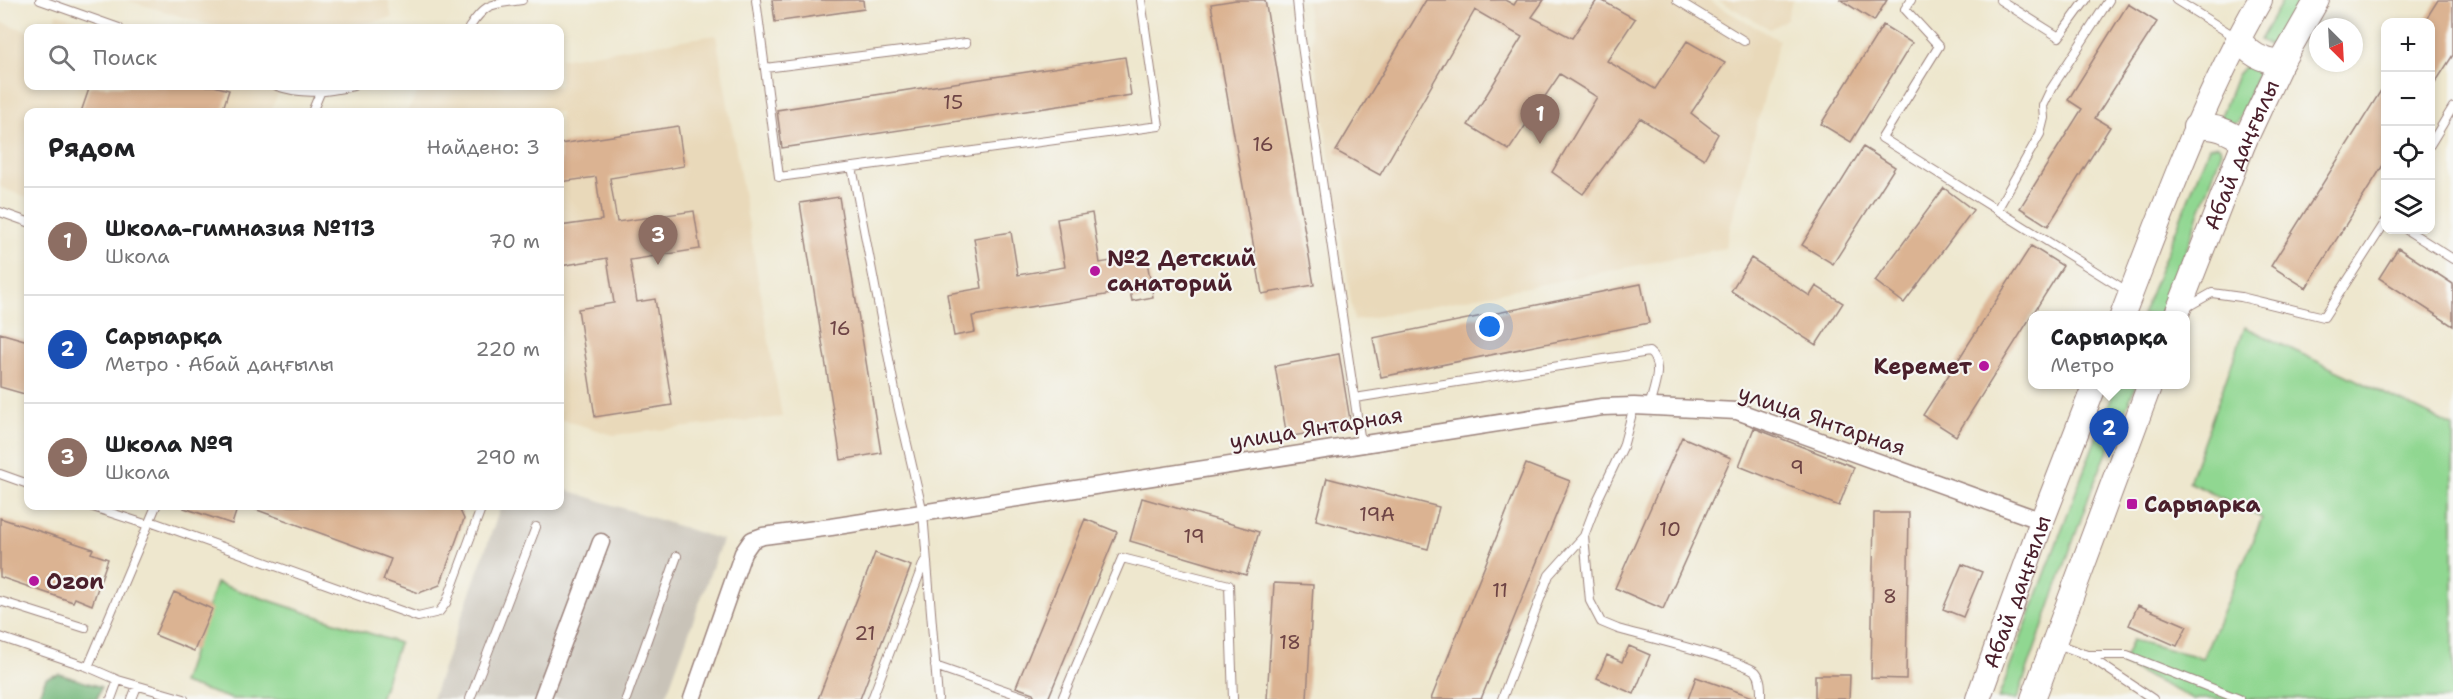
<!DOCTYPE html>
<html lang="ru">
<meta charset="utf-8">
<style>
:root{--surface:#fff;--page:#f2f2f2;--text:#202124;--muted:#757577;--line:#e0e0e0;--accent:#db2777}
body{margin:0;font-family:"Shantell Sans",sans-serif;background:var(--page);color:var(--text)}
.controls{position:absolute;right:18px;top:18px;display:grid;overflow:hidden;border-radius:12px;box-shadow:0 3px 9px #0003}
.controls button{width:54px;height:54px;display:grid;place-items:center;padding:0;border:0;border-bottom:2px solid var(--line);background:var(--surface);color:var(--text);font:30px sans-serif}
.compass{position:absolute;left:2309px;top:18px;width:54px;height:54px;border-radius:50%;background:var(--surface);box-shadow:0 3px 9px #0003;rotate:156deg}
.you{position:absolute;left:1490px;top:327px;width:21px;height:21px;margin:-15px;border:4px solid #fff;border-radius:50%;background:#1a73e8;box-shadow:0 0 0 9px #1a73e833}
.badge{display:grid;place-items:center;width:39px;height:39px;border-radius:50%;background:var(--accent);color:#fff;font-size:20px;font-weight:700}
.pin{position:absolute;translate:-50% -50px;filter:drop-shadow(0 2px 3px #0008)}
.pin::after{content:'';position:absolute;top:32px;width:21px;height:18px;background:inherit;clip-path:polygon(0 0,100% 0,50% 100%)}
.popup{position:absolute;left:2028px;top:311px;width:162px;height:78px;box-sizing:border-box;display:grid;place-content:center;border-radius:12px;background:var(--surface);filter:drop-shadow(0 2px 4px #0005);font-size:20px;white-space:nowrap;color:var(--muted)}
.popup b{font-size:22px;color:var(--text)}
.popup::after{content:'';position:absolute;left:50%;top:100%;margin-left:-12px;border:12px solid transparent;border-top-color:var(--surface)}
.list{margin:0;padding:0;list-style:none}
h2{display:flex;justify-content:space-between;align-items:center;height:78px;margin:0;padding:0 24px;font-size:26px}
h2 small{font-size:20px;font-weight:400;color:var(--muted)}
.list li{display:grid;grid-template-columns:39px 1fr auto;gap:18px;align-items:center;box-sizing:border-box;height:108px;padding:0 24px;border-top:2px solid var(--line)}
.list b{display:block;font-size:22px;white-space:nowrap}
.list p{margin:0;font-size:20px;white-space:nowrap;color:var(--muted)}
.list em{font-size:20px;font-style:normal;color:var(--muted)}
.icon{flex:none;width:33px;height:33px;fill:none;stroke:currentColor;stroke-width:2;stroke-linecap:round;stroke-linejoin:round}
.map{position:relative;flex:none;width:2453px;height:699px;overflow:hidden}
.search{position:absolute;background:var(--surface);box-shadow:0 3px 9px #0003;left:24px;top:24px;width:540px;height:66px;display:flex;align-items:center;gap:15px;box-sizing:border-box;padding:0 21px;border-radius:12px;color:var(--muted);font-size:22px}
.panel{position:absolute;background:var(--surface);box-shadow:0 3px 9px #0003;left:24px;top:108px;width:540px;height:402px;border-radius:12px}
.map>svg:first-child{display:block}
.built{fill:#e9d9ba}
.industrial{fill:#c9c3b8}
.green{fill:#90d791;stroke:#6d7b5e;stroke-width:1.5}
.forest{fill:#74b87b;stroke:#5f6c53;stroke-width:1.5}
.building{fill:#dbb392}
.lines{fill:none;stroke-linecap:round;stroke-linejoin:round}
.lane-casing{stroke:#9c837c;stroke-width:10}
.street-casing{stroke:#9c837c;stroke-width:19}
.secondary-casing{stroke:#9c837c;stroke-width:26}
.lane{stroke:#fff;stroke-width:8}
.street{stroke:#fff;stroke-width:16}
.secondary{stroke:#fff;stroke-width:24}
.poi-dot{fill:#b5179e;stroke:#f6f6f2;stroke-width:2}
.labels{text-anchor:middle;dominant-baseline:central;stroke-width:4.5;stroke-linejoin:round;paint-order:stroke}
.number-label{font-size:20px;fill:#6e4445}
.street-label{font-size:22px;fill:#4a1f2b;stroke:#f6f6f2}
.poi-label{font-size:22px;font-weight:bold;fill:#4a1f2b;stroke:#f6f6f2;text-anchor:start}
</style>
<div class="map">
<svg width="2453" height="699" viewBox="0 0 2453 699">
<rect width="100%" height="100%" fill="#f6f6f2"/>
<filter id="ink" filterUnits="userSpaceOnUse"><feTurbulence type="fractalNoise" baseFrequency=".0167" numOctaves="2"/><feDisplacementMap in="SourceGraphic" scale="12" xChannelSelector="R" yChannelSelector="G"/><feConvolveMatrix kernelMatrix="1 2 1 2 8 2 1 2 1" color-interpolation-filters="sRGB"/></filter>
<filter id="wash" filterUnits="userSpaceOnUse"><feTurbulence type="fractalNoise" baseFrequency=".008" numOctaves="4" result="noise"/><feDisplacementMap in="SourceGraphic" scale="24" xChannelSelector="R" yChannelSelector="G"/><feGaussianBlur stdDeviation="1.35" result="paint"/><feColorMatrix in="noise" values="0 0 0 0 0 0 0 0 0 0 0 0 0 0 0 0 0 1.4 0 .05"/><feComposite in="paint" operator="in"/></filter>
<g filter="url(#wash)">
<rect width="100%" height="100%" fill="#eee7ce"/>
<path class="built" d="M126,0H388L392,18L342,28H220Z
M1306,0H1707L1779,40L1725,248L1354,321Z
M1718,0H1792L1787,19L1770,29Z
M57,13L100,28H52Z
M0,22L28,31V86H262L279,92L270,112H28V198L0,187Z
M716,35L782,417L613,435L560,419V112H407L421,86H560V59Z"/>
<path class="industrial" d="M560,488L722,540L665,699H432L501,506H560Z"/>
<path class="green" d="M2283,0H2307L2275,49L2260,40Z
M2252,65L2258,75L2238,122L2231,124L2223,120L2221,116L2237,75L2245,66Z
M2218,145L2222,150L2163,315H2142L2209,147Z
M2245,327L2453,426V699H2193L2122,664L2132,640L2203,658L2262,518L2189,482Z
M2116,385H2136L2092,488L2017,699H1998Z
M216,583L399,643L380,699H232L182,683Z"/>
<path class="forest" d="M59,674L101,687L97,699H37L46,678Z"/>
<g id="blocks">
<path class="building" d="M772,0H863L864,9L775,22Z
M1236,0H1265L1314,285L1262,294L1211,4Z
M1426,0H1505L1514,5L1517,0H1544L1532,17L1572,38L1597,0H1601L1635,19L1607,61L1655,89L1687,41L1725,63L1691,113L1718,134L1704,159L1640,118L1583,194L1552,172L1597,97L1560,74L1509,150L1468,125L1522,37L1475,10L1380,175L1336,151Z
M1841,0H1887L1874,21Z
M2438,0H2453V55L2430,91V22H2424Z
M2128,4L2157,22L2095,118L2110,127L2048,226L2020,208L2082,109L2068,100Z
M1883,25L1912,43L1851,142L1821,124Z
M1125,57L1131,95L782,148L777,110Z
M2385,84V162L2306,288L2271,266Z
M90,86H214L229,90L222,112H81Z
M678,126L684,166L610,178L617,222L694,211L700,249L630,260L637,302L655,299L672,405L595,417L578,309L614,303L607,258L560,266V226L602,220L596,177L560,182V144Z
M1863,147L1895,167L1833,264L1802,245Z
M1944,188L1973,210L1904,303L1875,281Z
M839,197L881,453L841,460L800,203Z
M1092,213L1100,263L1146,255L1153,297L1132,301L1130,291L972,316L975,332L954,336L947,294L982,288L974,238L1011,232L1018,275L1065,267L1057,219Z
M2031,246L2063,266L1956,436L1923,415Z
M2398,248L2453,284V326L2379,278Z
M1751,258L1810,296L1816,286L1843,303L1816,345L1731,291Z
M1641,284L1649,323L1381,377L1373,338Z
M0,333L28,341V395L0,387Z
M1339,354L1351,426L1287,437L1275,366Z
M1754,428L1854,467L1839,506L1739,466Z
M1682,437L1731,458L1663,609L1615,588Z
M1526,464L1570,481L1481,699H1431Z
M1327,478L1439,507L1428,549L1316,520Z
M1142,498L1259,532L1246,575L1130,541Z
M185,506H238L232,524L184,508Z
M249,506H458L464,519L440,585L419,593L383,580L391,559L249,507Z
M1874,513H1909L1906,679L1871,678Z
M0,518L93,549L91,553L108,559L92,605L75,598L73,602L0,577Z
M1085,519L1117,532L1048,699H1036L1033,693L1016,687Z
M875,553L911,566L860,699H818Z
M1962,564L1982,572L1963,617L1943,609Z
M1274,583L1313,585L1307,699H1267Z
M174,592L212,609L194,651L155,635Z
M2138,605L2187,626L2177,646L2129,625Z
M1629,646L1650,655L1634,694L1597,678L1607,655L1622,662Z
M1815,675H1850L1849,699H1815Z
M1696,677L1753,697V699H1688Z"/>
</g>
</g>
<g filter="url(#ink)">
<use href="#blocks" fill-opacity="0" stroke="#9c837c" stroke-width="1.5"/>
<g class="lines">
<g class="lane-casing">
<path id="lane" d="M40,0L119,28
M756,0L779,177L1159,126L1141,0
M1297,0L1301,39L1361,443
M1677,0L1744,41
M1911,0L1905,9L1939,46L1882,138L2130,293
M2000,0L2059,37L2086,0
M2176,0L2237,38
M469,28C487,1 491,5 522,0
M765,68L966,43
M277,86C303,95 326,92 353,86
M312,112L320,93
M2430,145L2453,107
M852,167L897,401L923,513L938,699
M1997,210L2040,134L2044,118L2043,106L2051,89L2109,0
M0,212L28,222
M2407,230L2453,259
M2187,307L2212,293L2241,297L2324,317L2386,221
M1355,398L1649,352C1665,364 1653,390 1649,407
M1634,406L1623,447L1598,499L1584,536L1590,601L1601,622L1618,629C1642,636 1743,660 1756,672C1762,679 1761,691 1761,699
M0,474L28,484
M90,506L148,525
M150,521L418,617L439,612L446,603L482,506
M0,601L85,628
M0,637L88,667L118,680L184,699
M2057,644L2087,655L2153,699
M2087,655H2127L2239,699
M935,666L1030,699
M88,667L156,506
M111,699L118,680
M132,699L137,686
M470,699L536,527
M626,699L677,556
M872,699L924,562
M1062,699L1122,558L1229,585L1233,699
M1502,699L1549,575L1584,536"/>
</g>
<g class="street-casing">
<path id="street" d="M542,699L601,542
M692,699L743,553L752,540L763,536L831,527L1602,407L1634,406L1737,411L2042,521"/>
</g>
<g class="secondary-casing">
<g id="secondary">
<path d="M2238,38C2250,55 2261,60 2281,63"/>
<path d="M2195,127C2216,126 2227,130 2244,142"/>
<path d="M2122,316C2164,208 2202,100 2260,0"/>
<path id="s1" d="M2176,316L2244,142L2281,63L2317,0"/>
<path id="s2" d="M1978,699L2042,521L2095,384"/>
<path d="M2033,699L2150,384"/>
</g>
</g>
<use href="#lane" class="lane"/>
<use href="#street" class="street"/>
<use href="#secondary" class="secondary"/>
</g>
</g>
<g class="poi-dot">
<circle cx="1095" cy="271" r="6"/>
<circle cx="1984" cy="366" r="6"/>
<rect x="2126" y="498" width="12" height="12" rx="3"/>
<circle cx="34" cy="581" r="6"/>
</g>
<g class="labels">
<g class="number-label">
<text x="953" y="102">15</text>
<text x="1263" y="144">16</text>
<text x="840" y="328">16</text>
<text x="1797" y="467">9</text>
<text x="1377" y="514">19А</text>
<text x="1670" y="529">10</text>
<text x="1194" y="536">19</text>
<text x="1500" y="590">11</text>
<text x="1890" y="596">8</text>
<text x="865" y="633">21</text>
<text x="1290" y="642">18</text>
</g>
<g class="street-label">
<text stroke="none"><textPath href="#s1" startOffset="174">Абай даңғылы</textPath></text>
<text transform="translate(1822 420) rotate(19)">улица Янтарная</text>
<text transform="translate(1316 428) rotate(-9)">улица Янтарная</text>
<text stroke="none"><textPath href="#s2" startOffset="114">Абай даңғылы</textPath></text>
</g>
<g class="poi-label">
<text x="1107" y="258">№2 Детский<tspan x="1107" dy="25">санаторий</tspan></text>
<text x="1972" y="366" text-anchor="end">Керемет</text>
<text x="2144" y="504">Сарыарка</text>
<text x="46" y="581">Ozon</text>
</g>
</g>
</svg>
<div class="controls">
<button>+</button>
<button>−</button>
<button><svg class="icon" aria-label="locate" viewBox="0 0 24 24"><circle cx="12" cy="12" r="6"/><path d="M12 2v4M12 18v4M2 12h4M18 12h4"/></svg></button>
<button><svg class="icon" aria-label="layers" viewBox="0 0 24 24"><path d="M12 4l9 5-9 5-9-5zM3 14l9 5 9-5"/></svg></button>
</div>
<svg class="compass" viewBox="-18 -18 36 36"><path d="M0-13l5 13h-10z" fill="#e53935"/><path d="M0 13l5-13h-10z" fill="#757577"/></svg>
<div class="you"></div>
<div class="pin badge" style="left:1540px;top:144px;background:#8d6e63">1</div>
<div class="pin badge" style="left:2109px;top:458px;background:#1a4fb4">2</div>
<div class="popup"><b>Сарыарқа</b>Метро</div>
<div class="pin badge" style="left:658px;top:265px;background:#8d6e63">3</div>
<div class="search"><svg class="icon" aria-label="search" viewBox="0 0 24 24"><circle cx="10" cy="10" r="6"/><path d="M15 15l6 6"/></svg>Поиск</div>
<section class="panel">
<h2>Рядом<small>Найдено: 3</small></h2>
<ul class="list">
<li><span class="badge" style="background:#8d6e63">1</span><div><b>Школа-гимназия №113</b><p>Школа</p></div><em>70 m</em></li>
<li><span class="badge" style="background:#1a4fb4">2</span><div><b>Сарыарқа</b><p>Метро · Абай даңғылы</p></div><em>220 m</em></li>
<li><span class="badge" style="background:#8d6e63">3</span><div><b>Школа №9</b><p>Школа</p></div><em>290 m</em></li>
</ul>
</section>
</div>
